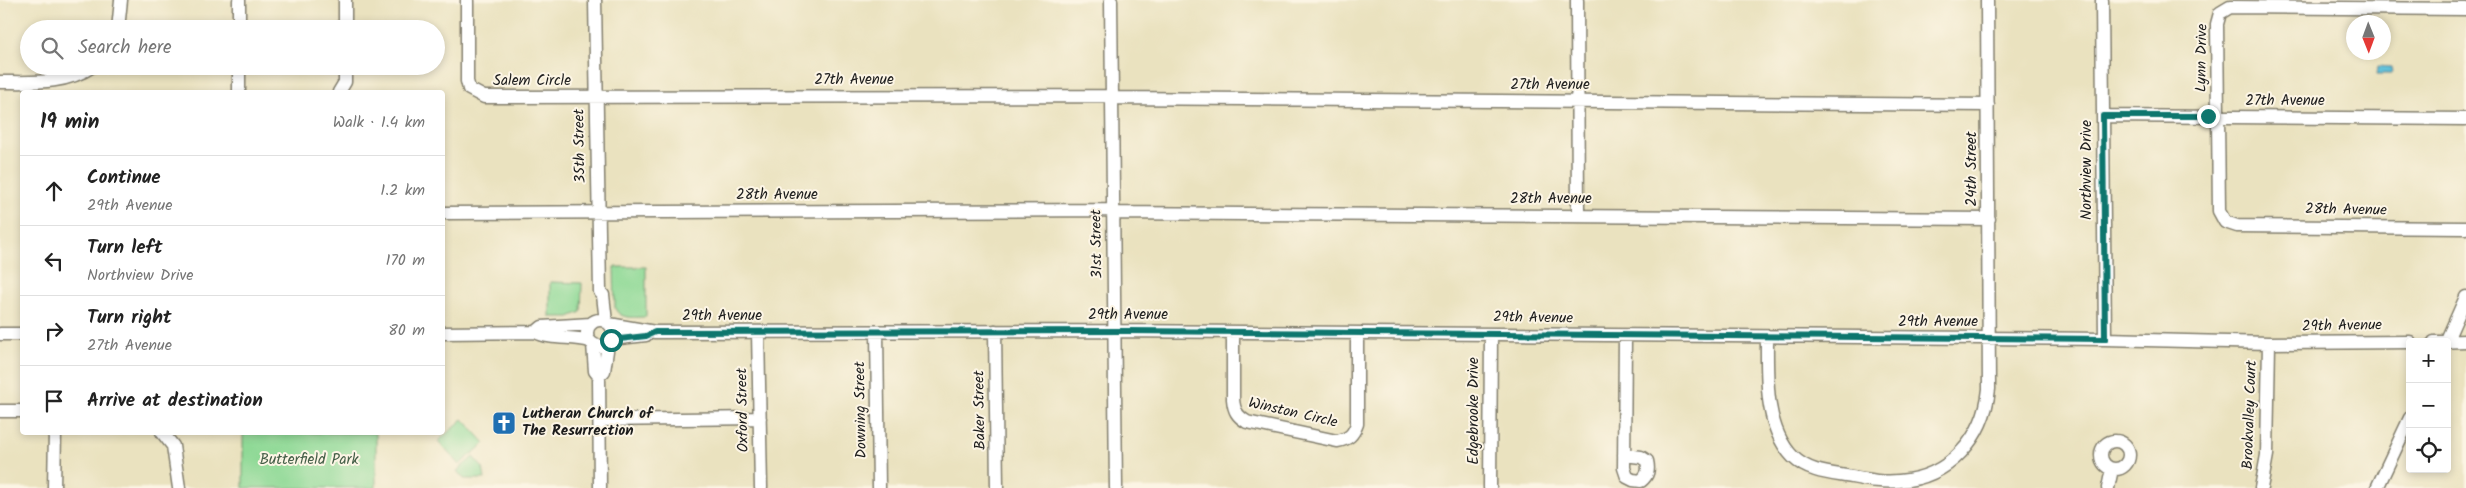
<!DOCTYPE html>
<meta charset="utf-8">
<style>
:root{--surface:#fff;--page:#f2f2f2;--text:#222;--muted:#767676;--line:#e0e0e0}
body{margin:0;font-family:Kalam,sans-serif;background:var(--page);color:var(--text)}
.controls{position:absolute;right:15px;bottom:15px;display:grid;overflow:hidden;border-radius:5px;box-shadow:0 2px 8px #0003}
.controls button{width:45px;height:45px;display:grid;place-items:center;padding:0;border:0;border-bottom:1px solid var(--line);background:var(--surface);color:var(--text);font:25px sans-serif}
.compass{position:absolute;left:2346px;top:15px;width:45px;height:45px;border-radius:50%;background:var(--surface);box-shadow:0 2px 8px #0003;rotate:179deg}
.stop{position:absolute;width:15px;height:15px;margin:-11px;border:4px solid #0f766e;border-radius:50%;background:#fff}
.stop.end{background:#0f766e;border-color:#fff;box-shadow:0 1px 5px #0008}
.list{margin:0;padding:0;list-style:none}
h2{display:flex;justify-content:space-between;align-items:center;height:65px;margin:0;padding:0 20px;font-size:21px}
h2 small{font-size:16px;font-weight:400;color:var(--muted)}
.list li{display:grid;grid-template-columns:32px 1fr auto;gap:15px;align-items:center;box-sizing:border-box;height:70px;padding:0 20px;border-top:1px solid var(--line)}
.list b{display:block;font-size:19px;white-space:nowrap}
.list p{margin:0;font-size:16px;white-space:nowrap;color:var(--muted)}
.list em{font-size:16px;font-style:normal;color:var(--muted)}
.icon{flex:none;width:28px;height:28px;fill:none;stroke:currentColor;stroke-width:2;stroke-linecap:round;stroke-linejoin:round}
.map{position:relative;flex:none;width:2466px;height:488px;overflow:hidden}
.search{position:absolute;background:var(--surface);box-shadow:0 2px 8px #0003;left:20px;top:20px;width:425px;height:55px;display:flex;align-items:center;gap:12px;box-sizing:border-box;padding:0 18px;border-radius:28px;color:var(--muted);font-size:19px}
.panel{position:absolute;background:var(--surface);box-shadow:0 2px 8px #0003;left:20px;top:90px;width:425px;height:345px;border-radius:5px}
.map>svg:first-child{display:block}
.green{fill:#8fd996;stroke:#567a59}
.water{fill:#5abdd8;stroke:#3b6c7a}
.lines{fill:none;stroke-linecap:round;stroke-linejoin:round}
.minor-casing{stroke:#837f6e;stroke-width:15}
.minor{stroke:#fff;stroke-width:12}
.route{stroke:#0f766e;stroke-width:6}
.labels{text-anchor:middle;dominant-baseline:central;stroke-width:4;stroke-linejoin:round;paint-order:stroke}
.street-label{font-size:15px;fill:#1c1c1c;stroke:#fcf5e5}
.poi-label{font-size:15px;font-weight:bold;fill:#1c1c1c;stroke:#fcf5e5;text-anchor:start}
.park-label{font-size:15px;fill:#445e47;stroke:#fcf5e5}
</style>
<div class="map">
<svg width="2466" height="488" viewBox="0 0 2466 488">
<rect width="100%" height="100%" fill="#fcf5e5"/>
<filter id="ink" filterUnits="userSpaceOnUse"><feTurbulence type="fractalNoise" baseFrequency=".02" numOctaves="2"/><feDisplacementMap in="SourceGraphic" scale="10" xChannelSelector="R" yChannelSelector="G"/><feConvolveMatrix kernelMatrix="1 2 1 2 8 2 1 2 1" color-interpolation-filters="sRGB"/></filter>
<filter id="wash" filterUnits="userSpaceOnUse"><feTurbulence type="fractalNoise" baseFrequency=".0096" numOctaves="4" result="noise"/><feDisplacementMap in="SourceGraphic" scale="20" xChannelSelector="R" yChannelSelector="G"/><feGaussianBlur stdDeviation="1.12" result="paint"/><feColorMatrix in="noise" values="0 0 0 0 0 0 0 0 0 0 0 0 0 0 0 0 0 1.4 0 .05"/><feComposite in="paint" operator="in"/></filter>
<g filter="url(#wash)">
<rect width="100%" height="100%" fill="#eae2bf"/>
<path class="green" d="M614,267H646V317C634,317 620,320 615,308Z
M550,282L582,283L581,312L569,317H550Z
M463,419L485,443L459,465L438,441Z
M243,433H376V488H243Z
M473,457L483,468L485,479H464L457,471Z"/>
<path class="water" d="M2378,66L2391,67L2392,74H2377Z"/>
</g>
<g filter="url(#ink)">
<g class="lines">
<g class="minor-casing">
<path id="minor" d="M467,0V81L469,89L484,97L1112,96
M595,0L600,292L603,295L606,322
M1111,0L1116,488
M1577,0L1578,216
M2102,0L2105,339
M2466,9L2230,7L2220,13L2217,24L2219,211L2225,222L2237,226L2466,228
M118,29L121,0
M239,29V0
M345,29V0
M239,66V92
M0,82C33,82 64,85 93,66
M339,92L345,82V66
M1112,98L1988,105
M2103,116L2466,119
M442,213L1113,210
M1113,213L1989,219
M587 333a13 13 0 1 1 26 0a13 13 0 1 1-26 0Z
M609,324L655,332L1114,331L2105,339L2269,343L2410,342
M995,331L997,488
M536,332L542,327L591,324
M758,332L761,488
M877,332L879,488
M1233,332V399C1234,411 1237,416 1247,422L1337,441C1349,439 1353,435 1357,424V333
M442,333L536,332C550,340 573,336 590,341
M0,334H22
M1767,337C1767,375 1764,427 1793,457C1807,471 1827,473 1846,476C1864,479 1881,483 1899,481C1949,478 1984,438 1989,389L1987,0
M611,339L646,335
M2434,342L2466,341
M2446,342L2466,297
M593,344L595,371L599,376L600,488
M599,376L604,371L608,344
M0,411H22
M600,420L760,418
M162,432L173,446L179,488
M2101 455a14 14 0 1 1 28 0a14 14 0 1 1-28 0Z
M1624,455L1641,457L1647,461C1649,470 1648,475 1641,481L1633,480L1627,477L1624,468L1625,336
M54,488L55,432
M1490,488L1491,334
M2108,488L2112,469
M2261,488L2267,455L2269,343
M2377,488L2410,418"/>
</g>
<use href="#minor" class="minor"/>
</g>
</g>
<g class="lines" filter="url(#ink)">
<path class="route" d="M611,340L646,336L655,332L1126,331L2105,339L2103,116H2208"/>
</g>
<defs>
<g id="church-square" transform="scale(1.25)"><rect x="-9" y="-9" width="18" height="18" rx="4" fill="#1f6fb2" stroke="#fcf5e5"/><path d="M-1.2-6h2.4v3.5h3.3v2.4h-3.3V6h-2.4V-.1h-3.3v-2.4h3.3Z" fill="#fff"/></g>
</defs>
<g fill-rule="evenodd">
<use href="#church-square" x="504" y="423"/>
</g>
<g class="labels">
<g class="street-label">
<text transform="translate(2202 58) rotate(-89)">Lynn Drive</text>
<text x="854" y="80">27th Avenue</text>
<text x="532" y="81">Salem Circle</text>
<text x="1550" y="85">27th Avenue</text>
<text x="2285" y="101">27th Avenue</text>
<text transform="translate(580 146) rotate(-91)">35th Street</text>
<text transform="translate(1972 169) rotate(-90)">24th Street</text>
<text transform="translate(2087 170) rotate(-90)">Northview Drive</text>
<text x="777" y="195">28th Avenue</text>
<text x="1551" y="199">28th Avenue</text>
<text transform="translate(2346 210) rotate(1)">28th Avenue</text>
<text transform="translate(1097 244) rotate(-91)">31st Street</text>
<text x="1128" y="315">29th Avenue</text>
<text x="722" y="316">29th Avenue</text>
<text transform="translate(1533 318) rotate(1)">29th Avenue</text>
<text x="1938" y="322">29th Avenue</text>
<text transform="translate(2342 326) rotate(-1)">29th Avenue</text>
<text transform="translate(743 410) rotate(-91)">Oxford Street</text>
<text transform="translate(861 410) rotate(-91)">Downing Street</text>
<text transform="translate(980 410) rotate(-91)">Baker Street</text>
<text transform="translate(1474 411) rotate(-90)">Edgebrooke Drive</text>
<text transform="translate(1293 413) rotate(13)">Winston Circle</text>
<text transform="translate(2250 415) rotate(-88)">Brookvalley Court</text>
</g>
<g class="poi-label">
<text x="522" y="414">Lutheran Church of<tspan x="522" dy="17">The Resurrection</tspan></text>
</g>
<g class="park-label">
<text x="309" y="460">Butterfield Park</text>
</g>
</g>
</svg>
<div class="controls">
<button>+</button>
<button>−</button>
<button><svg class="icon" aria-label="locate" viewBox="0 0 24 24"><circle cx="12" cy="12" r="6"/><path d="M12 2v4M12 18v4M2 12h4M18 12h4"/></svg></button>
</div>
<svg class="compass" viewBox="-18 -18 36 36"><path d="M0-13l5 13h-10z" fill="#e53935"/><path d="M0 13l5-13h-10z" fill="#767676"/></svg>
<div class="stop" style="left:611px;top:340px"></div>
<div class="stop end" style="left:2208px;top:116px"></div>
<div class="search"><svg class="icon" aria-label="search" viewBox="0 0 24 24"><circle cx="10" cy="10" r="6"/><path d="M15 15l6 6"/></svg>Search here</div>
<section class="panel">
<h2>19 min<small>Walk · 1.4 km</small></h2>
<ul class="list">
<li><svg class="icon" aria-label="ahead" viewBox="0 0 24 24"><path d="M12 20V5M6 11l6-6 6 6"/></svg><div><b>Continue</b><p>29th Avenue</p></div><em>1.2 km</em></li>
<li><svg class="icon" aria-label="left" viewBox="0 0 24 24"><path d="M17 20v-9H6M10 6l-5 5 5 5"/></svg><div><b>Turn left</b><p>Northview Drive</p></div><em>170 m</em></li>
<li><svg class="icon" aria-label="right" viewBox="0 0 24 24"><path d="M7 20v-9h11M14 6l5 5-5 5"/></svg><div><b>Turn right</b><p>27th Avenue</p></div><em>80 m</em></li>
<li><svg class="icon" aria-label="arrive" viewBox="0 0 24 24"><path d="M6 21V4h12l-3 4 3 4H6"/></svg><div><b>Arrive at destination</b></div></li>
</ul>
</section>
</div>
